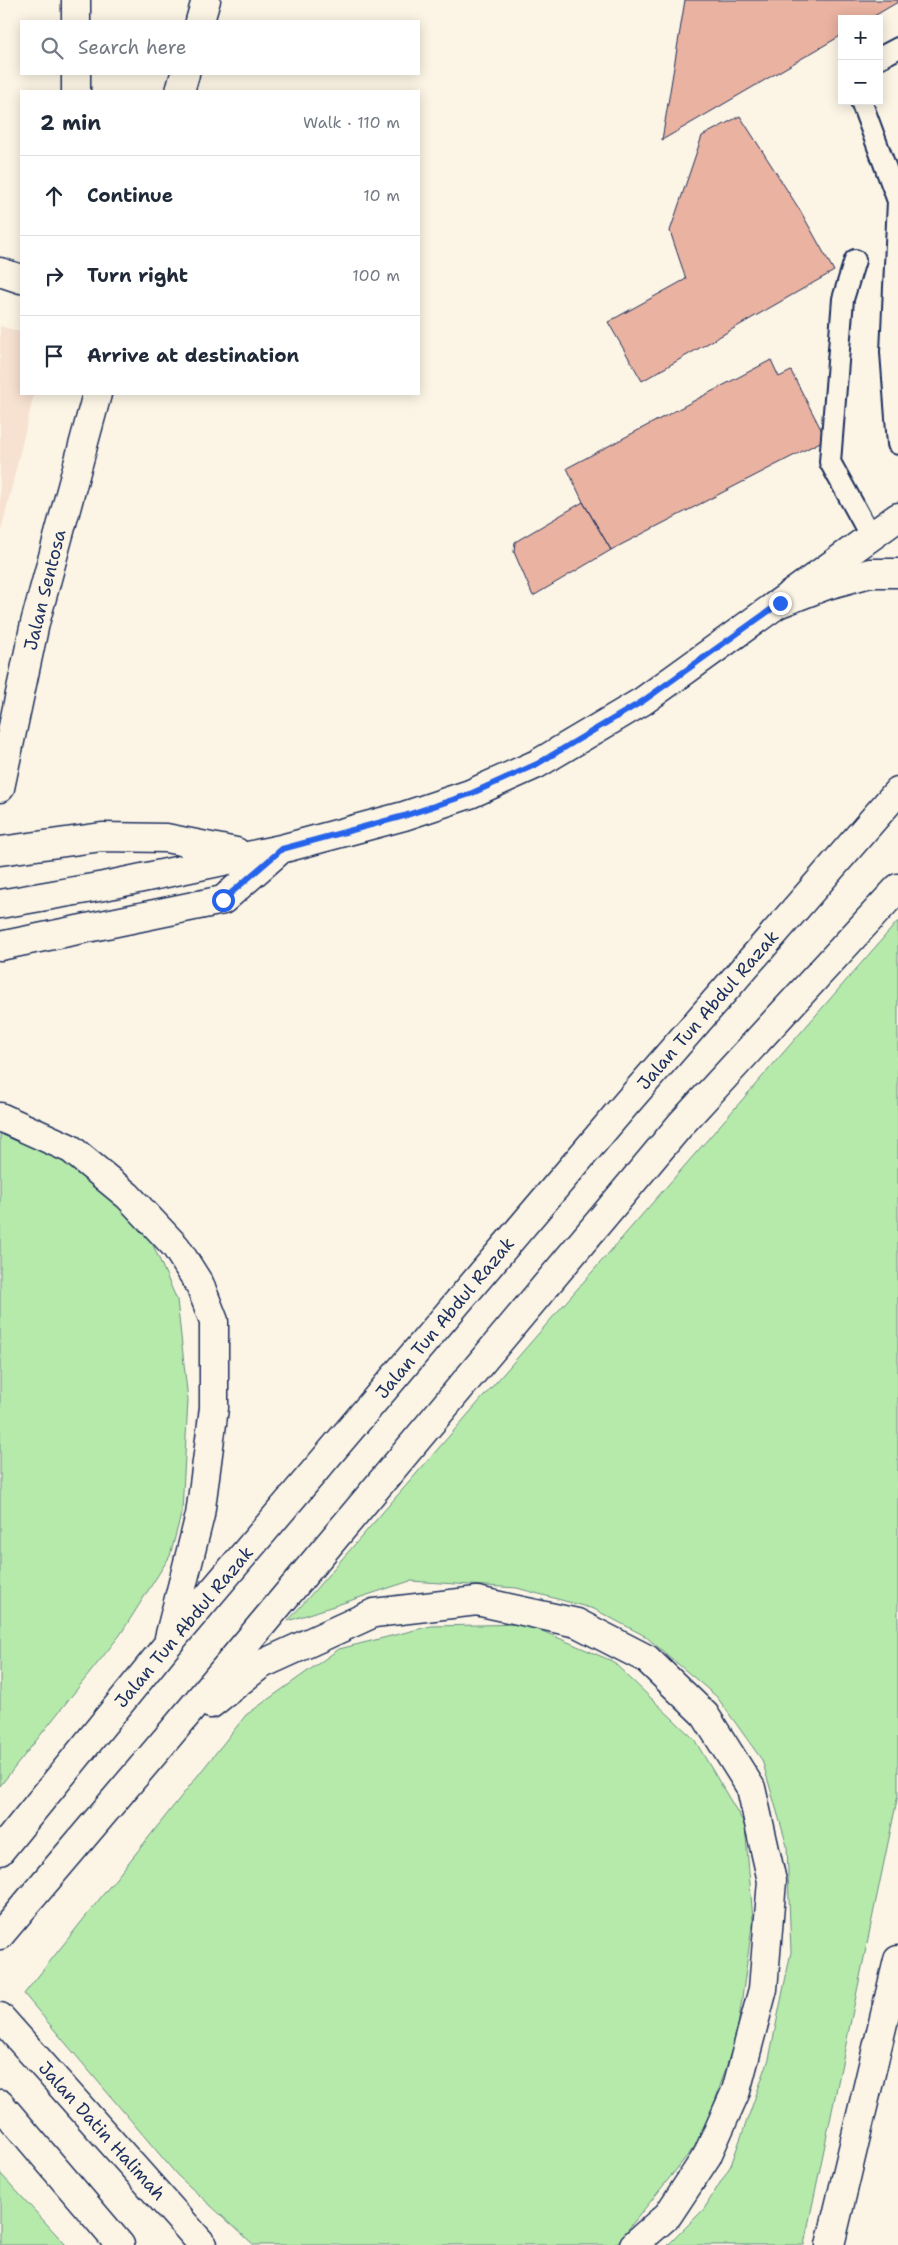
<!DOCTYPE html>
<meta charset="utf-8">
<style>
:root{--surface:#fff;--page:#f2f2f3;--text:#1f2937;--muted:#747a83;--line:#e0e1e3}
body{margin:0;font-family:"Shantell Sans",sans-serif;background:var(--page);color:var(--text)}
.controls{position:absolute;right:15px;top:15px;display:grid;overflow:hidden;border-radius:0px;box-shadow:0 2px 12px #0003}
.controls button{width:45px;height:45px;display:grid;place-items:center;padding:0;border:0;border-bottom:1px solid var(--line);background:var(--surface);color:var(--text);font:25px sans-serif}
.stop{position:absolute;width:15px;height:15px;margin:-11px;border:4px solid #2563eb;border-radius:50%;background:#fff}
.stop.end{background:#2563eb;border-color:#fff;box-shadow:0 1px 5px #0008}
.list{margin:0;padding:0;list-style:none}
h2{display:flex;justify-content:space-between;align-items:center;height:65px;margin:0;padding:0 20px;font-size:21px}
h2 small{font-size:16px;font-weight:400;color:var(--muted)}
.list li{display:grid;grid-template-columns:32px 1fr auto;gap:15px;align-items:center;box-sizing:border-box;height:80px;padding:0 20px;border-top:1px solid var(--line)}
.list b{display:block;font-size:19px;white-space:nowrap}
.list em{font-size:16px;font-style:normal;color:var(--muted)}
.icon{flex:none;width:28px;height:28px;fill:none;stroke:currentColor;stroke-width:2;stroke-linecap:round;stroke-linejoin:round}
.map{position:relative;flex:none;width:898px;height:2245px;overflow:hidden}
.search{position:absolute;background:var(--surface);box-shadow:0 2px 12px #0003;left:20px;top:20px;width:400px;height:55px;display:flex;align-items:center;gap:12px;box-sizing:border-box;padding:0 18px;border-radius:0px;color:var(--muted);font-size:19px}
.panel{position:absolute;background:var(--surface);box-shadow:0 2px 12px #0003;left:20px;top:90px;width:400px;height:305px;border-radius:0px}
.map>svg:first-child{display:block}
.built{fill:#f7e1d0}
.green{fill:#b6eaab;stroke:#688c84}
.building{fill:#eab2a0;stroke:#1b2f5e}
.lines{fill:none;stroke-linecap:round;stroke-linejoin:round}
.service-casing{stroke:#1b2f5e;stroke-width:24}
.minor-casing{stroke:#1b2f5e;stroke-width:31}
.tertiary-casing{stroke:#1b2f5e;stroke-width:31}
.primary-casing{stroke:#1b2f5e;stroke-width:31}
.trunk-casing{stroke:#1b2f5e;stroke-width:31}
.service{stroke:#fcf5e5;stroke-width:20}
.minor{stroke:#fcf5e5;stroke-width:28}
.tertiary{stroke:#fcf5e5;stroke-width:28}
.primary{stroke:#fcf5e5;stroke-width:28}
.trunk{stroke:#fcf5e5;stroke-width:28}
.route{stroke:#2563eb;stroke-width:6}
.labels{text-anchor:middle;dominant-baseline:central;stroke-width:4.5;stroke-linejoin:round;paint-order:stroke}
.street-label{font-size:18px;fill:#1b2f5e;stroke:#fcf5e5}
</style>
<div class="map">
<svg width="898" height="2245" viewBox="0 0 898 2245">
<rect width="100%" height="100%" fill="#fcf5e5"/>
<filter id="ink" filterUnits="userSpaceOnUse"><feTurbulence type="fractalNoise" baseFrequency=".02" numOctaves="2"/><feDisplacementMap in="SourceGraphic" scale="10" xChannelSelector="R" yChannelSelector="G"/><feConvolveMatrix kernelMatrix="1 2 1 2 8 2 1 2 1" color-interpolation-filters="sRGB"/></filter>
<g filter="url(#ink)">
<path class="built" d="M0,326L21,332V394H34L0,536Z"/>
<path class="green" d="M898,921V1795L804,2245H668L704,2209L731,2165L769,2059L791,1952L787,1846L762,1760L717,1697L645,1636L594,1609L517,1588L410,1581L288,1621Z
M0,1120L74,1147L137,1208L177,1300L188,1400L182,1511L170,1556L120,1635L0,1786Z
M526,1624L612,1661L694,1739L745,1825L753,1919L737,2034L704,2135L618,2242L613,2245H254L177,2175L24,1994L246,1715L339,1649L431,1626Z
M0,2173L66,2245H0Z"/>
<path class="building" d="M685,0H898V2L869,19H842V35L662,140Z
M740,116L801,212L834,271L642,381L608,322L686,279L670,231L702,136Z
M771,360L779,377L791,371L826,439L611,550L583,502L567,468Z
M583,502L611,550L533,596L514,552L515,542Z"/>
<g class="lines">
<g class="service-casing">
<path id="service" d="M879,58L898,48
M861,101L898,201L891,352L898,444
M855,260L843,299L830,462L871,537"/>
</g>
<g class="minor-casing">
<path id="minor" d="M76,21V0
M76,74V91
M0,272L21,279"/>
</g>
<g class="tertiary-casing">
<path id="tertiary" d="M200,21L206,0
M180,91L185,74
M0,788L35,623L97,394
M0,851L102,837L166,838L236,852
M0,904L104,886L281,849L404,816L470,794L537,764L643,701L898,517
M0,946L223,900L281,849"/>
</g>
<g class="primary-casing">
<path id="primary" d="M0,2017L203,2245
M0,2104L120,2245"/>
</g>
<g class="trunk-casing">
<path id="trunk" d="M780,603L827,585L870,573H898
M0,1117L71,1149L128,1196L176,1247L200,1285L214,1321V1408L200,1515L169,1638
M211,1704L260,1665L374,1613L477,1601L577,1623L647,1659L705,1715L751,1788L772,1881L763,1989L736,2091L707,2156L668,2215L634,2245
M0,1851L168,1644L625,1105L898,791
M0,1935L167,1738L681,1124L898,888
M830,2245L898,1960"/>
</g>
<use href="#service" class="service"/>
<use href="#minor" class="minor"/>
<use href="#tertiary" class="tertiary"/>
<use href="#primary" class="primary"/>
<use href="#trunk" class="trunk"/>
</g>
</g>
<g class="lines" filter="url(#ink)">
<path class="route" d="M223,900L282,849L404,816L470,794L537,764L643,701L780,603"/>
</g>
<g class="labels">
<g class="street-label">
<text transform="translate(45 590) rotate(-76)">Jalan Sentosa</text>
<text transform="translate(708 1010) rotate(-49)">Jalan Tun Abdul Razak</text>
<text transform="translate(445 1318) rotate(-50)">Jalan Tun Abdul Razak</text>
<text transform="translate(184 1627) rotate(-50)">Jalan Tun Abdul Razak</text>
<text transform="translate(102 2131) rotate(48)">Jalan Datin Halimah</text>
</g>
</g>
</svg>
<div class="controls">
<button>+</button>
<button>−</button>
</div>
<div class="stop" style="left:223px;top:900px"></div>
<div class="stop end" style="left:780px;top:603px"></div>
<div class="search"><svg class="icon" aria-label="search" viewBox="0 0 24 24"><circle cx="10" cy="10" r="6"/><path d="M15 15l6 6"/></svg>Search here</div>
<section class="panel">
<h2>2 min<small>Walk · 110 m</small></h2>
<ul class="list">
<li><svg class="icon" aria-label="ahead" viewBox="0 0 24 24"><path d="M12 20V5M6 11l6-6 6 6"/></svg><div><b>Continue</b></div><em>10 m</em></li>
<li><svg class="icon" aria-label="right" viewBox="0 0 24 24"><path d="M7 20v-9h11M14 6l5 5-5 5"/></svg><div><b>Turn right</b></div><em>100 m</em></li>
<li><svg class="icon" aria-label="arrive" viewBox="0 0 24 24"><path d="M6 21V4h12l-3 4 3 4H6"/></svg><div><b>Arrive at destination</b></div></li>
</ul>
</section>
</div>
